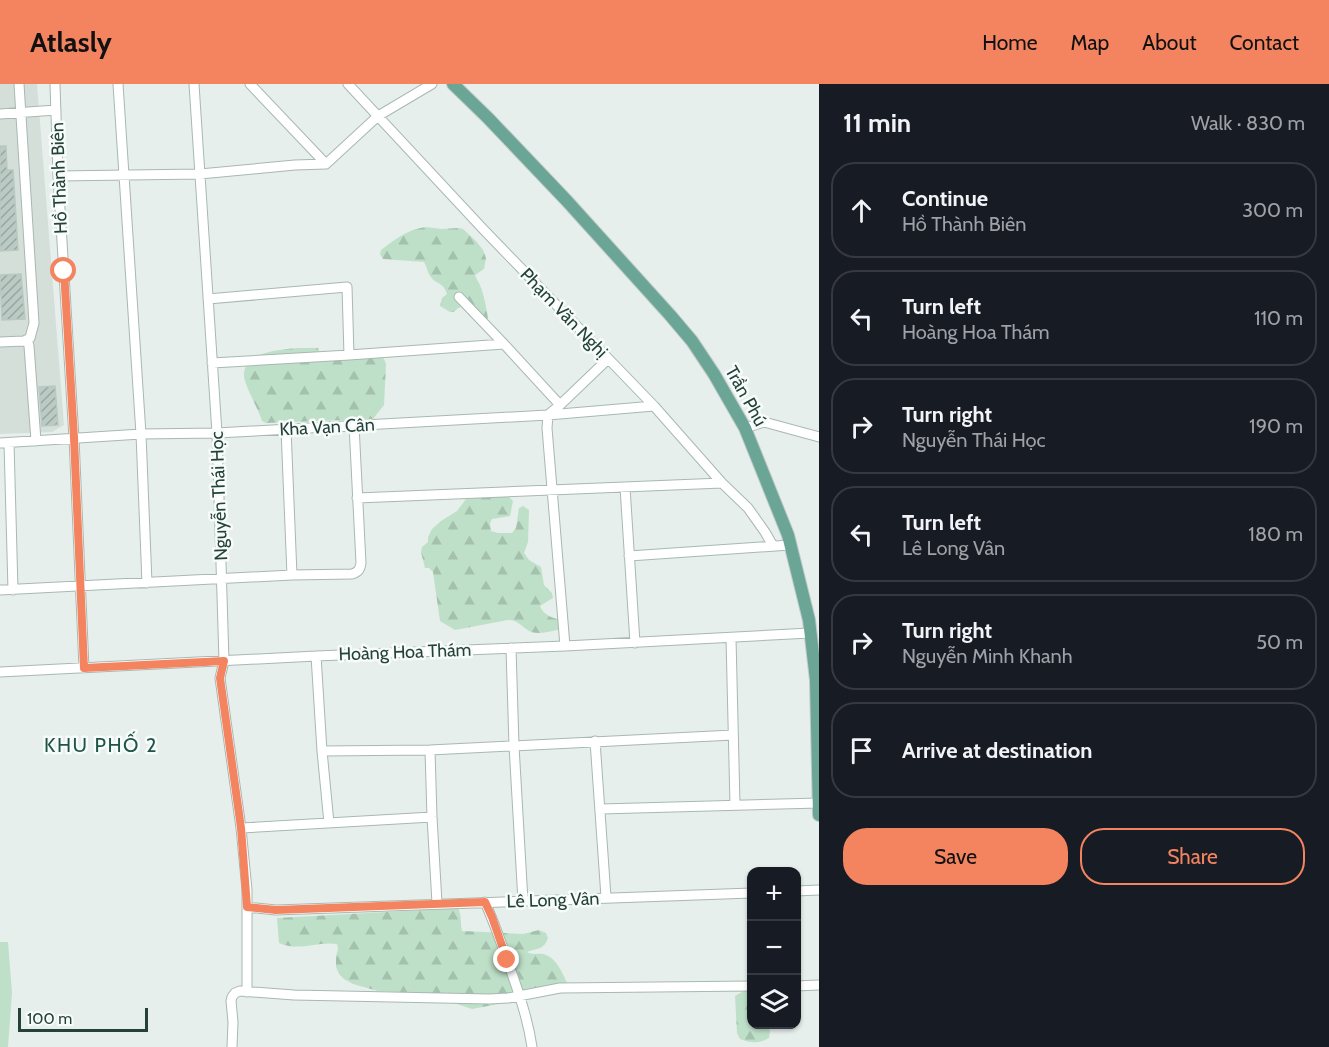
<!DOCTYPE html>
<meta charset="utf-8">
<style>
:root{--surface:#171b24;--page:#242831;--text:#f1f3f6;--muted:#9ea1a6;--line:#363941;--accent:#f4845f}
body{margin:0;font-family:Cabin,sans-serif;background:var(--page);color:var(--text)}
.controls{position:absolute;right:18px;bottom:18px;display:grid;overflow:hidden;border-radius:12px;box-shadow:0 2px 4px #0004}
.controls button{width:54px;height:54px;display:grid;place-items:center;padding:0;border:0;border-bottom:2px solid var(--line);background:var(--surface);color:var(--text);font:30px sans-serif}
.scale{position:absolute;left:18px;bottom:15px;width:130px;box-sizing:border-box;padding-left:6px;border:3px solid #24423a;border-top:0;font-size:16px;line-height:21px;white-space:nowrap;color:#24423a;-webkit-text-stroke:4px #f7fbf9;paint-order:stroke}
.stop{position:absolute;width:18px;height:18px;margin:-14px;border:4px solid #f4845f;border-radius:50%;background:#fff}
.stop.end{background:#f4845f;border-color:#fff;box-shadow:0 2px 6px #0008}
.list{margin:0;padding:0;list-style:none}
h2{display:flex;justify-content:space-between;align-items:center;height:78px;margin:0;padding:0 24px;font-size:26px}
h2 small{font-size:20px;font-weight:400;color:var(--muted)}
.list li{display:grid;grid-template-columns:39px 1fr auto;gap:18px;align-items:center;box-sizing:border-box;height:96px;margin:0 12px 12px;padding:0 12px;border:2px solid var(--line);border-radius:24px}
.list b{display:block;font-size:22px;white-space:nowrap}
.list p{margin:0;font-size:20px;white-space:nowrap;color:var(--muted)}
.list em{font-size:20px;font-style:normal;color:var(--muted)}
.actions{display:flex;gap:12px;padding:18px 24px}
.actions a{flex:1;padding:14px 0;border:2px solid var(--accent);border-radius:24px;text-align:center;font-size:21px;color:var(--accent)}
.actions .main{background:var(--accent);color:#111}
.icon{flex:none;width:33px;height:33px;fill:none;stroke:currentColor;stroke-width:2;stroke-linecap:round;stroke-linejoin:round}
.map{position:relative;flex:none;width:819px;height:963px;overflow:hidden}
header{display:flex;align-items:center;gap:36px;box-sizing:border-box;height:84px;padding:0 30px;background:var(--accent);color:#111}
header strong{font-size:28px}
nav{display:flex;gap:33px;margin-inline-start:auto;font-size:21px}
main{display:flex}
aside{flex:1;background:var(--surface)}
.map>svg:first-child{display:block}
.built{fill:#d4dfda}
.green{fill:#bfe0c8}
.forest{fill:url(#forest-firs)}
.building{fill:url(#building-hatch);stroke:#b8c9c2;stroke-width:1.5}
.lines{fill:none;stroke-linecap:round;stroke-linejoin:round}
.minor-casing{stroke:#a8b8b2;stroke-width:11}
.major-casing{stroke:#c2cac8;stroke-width:14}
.minor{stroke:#fff;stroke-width:9}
.major{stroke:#6aa596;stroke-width:12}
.route{stroke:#f4845f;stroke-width:8}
.labels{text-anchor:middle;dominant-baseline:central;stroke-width:5;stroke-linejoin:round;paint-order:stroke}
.street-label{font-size:18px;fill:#24423a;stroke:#f7fbf9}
.neighbourhood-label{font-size:20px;letter-spacing:1.5px;fill:#1f5548;stroke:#f7fbf9}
</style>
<header>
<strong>Atlasly</strong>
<nav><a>Home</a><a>Map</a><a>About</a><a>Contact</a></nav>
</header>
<main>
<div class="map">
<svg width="819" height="963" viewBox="0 0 819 963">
<defs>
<pattern id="forest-firs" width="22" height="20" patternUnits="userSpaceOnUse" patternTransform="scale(1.5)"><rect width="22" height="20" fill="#bfe0c8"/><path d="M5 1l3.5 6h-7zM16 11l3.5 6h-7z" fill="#a4c1ad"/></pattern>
<pattern id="building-hatch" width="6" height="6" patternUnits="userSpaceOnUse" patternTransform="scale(1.5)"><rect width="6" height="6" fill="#bbcac4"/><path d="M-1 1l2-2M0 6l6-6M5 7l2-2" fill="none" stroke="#98a6a0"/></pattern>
</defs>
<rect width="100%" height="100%" fill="#e6efeb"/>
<path class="built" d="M0,0H37L64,341L52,348L0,350Z"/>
<path class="green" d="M0,858H8L12,909L8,963H0Z"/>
<path class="forest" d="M426,143L442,145L458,144L463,145L476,157L483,166L486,174L484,185L475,191C476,195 480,199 481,204C485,214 486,224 488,234L480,240L461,223L458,224L454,228H450L440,222L442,214L447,210C443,197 436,201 430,192C427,187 427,183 424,178L383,175L380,170L381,166C394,156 408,145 426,143Z
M297,264H318L323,277L370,274L378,272L384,275L386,280L384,321L373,335L266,339L262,337C258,324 246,304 244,293C242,267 280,266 297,264Z
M487,413H509L513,417L510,432L492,435L490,439L491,447L498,449H512L516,444L519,424L523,422L529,426L528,458L524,469L529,476L541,483L544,501L552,509L553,514L540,522C544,533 555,534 566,538L567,543C558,546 538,552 529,547C521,542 518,536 508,536L455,546L440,537L433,488L429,484H425L421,468L422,463L428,458V453L432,445L441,437L457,427L466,415Z
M458,824C462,832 460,838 462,847L523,850L539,846L546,849L548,854C544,866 537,864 527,868C533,872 539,868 546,871C557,875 563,890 567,899L509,918L472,925L427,910L378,907L353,900L344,895L339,890L336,883V872L338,865L337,860C318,857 299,868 279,859L277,834Z
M744,907H751L752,940L768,941L770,947L769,954C759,960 750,959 740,955L737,949L735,912Z"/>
<path class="building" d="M0,62H6L7,86H13L18,166L0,167Z
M21,190L25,235L2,236L0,191Z
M55,302L58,341L42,342L39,303Z"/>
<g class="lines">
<g class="minor-casing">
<path id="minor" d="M55,0L58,92L74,354L84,584
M118,0L141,350L147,499
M194,0L217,349L224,577L220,594L241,744L247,806V908
M250,0L326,80
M348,0L483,145L654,322L722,399L748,424L765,448L773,462
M0,30L56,26
M58,92L200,90L295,81L326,80L378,32L432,0
M459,213L504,260L560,321
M208,215L347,203L349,271
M27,256L29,262L36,357
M0,258L24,257L30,254L34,239L19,0
M212,279L349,271L504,260
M745,344L764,338L819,353
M286,345L292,491
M0,359L141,350L217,349L548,331L654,322
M9,359L13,506
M625,403L635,559
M357,414L722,399
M629,472L790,461
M0,506L292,491L352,490C358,488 360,486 361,479L354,341
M731,554L735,721
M565,562L547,344L548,331L560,321L608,275
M511,564L514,662L523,817
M316,572L322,667L329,739
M0,588L316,572L565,562L810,549
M595,657L606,813
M430,666L432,733L437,819
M322,667L430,666L733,651
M601,725L819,719
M241,744L432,733
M796,807L819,806
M485,818C492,834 498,850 504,867C515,899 527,929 532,963
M247,823L276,826L752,809
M796,902L819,901
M232,963L233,938L231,917L232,913L235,909L240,907L294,911L489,915L508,914L560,904L752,902"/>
</g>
<g class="major-casing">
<path id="major" d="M453,0L488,34L567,117L670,231L692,257L714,290L745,344L788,451L809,536L816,596L819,731"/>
</g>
<use href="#minor" class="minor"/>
<use href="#major" class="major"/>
</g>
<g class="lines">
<path class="route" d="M64,187L74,354L84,584L224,577L220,594L241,744L247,823L276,826L485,818L492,833L507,876"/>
</g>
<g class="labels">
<g class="street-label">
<text transform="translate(59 94) rotate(-92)">Hồ Thành Biên</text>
<text transform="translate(564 229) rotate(46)">Phạm Văn Nghị</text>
<text transform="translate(746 312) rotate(61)">Trần Phú</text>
<text transform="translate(327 343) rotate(-3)">Kha Vạn Cân</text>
<text transform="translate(219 412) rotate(-92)">Nguyễn Thái Học</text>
<text transform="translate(405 568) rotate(-2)">Hoàng Hoa Thám</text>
<text transform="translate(553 816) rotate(-2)">Lê Long Vân</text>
</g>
<g class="neighbourhood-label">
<text x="101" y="661">KHU PHỐ 2</text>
</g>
</g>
</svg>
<div class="controls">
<button>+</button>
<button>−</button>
<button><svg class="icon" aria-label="layers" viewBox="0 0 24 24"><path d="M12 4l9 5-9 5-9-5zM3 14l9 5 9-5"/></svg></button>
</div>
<div class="scale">100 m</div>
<div class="stop" style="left:64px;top:187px"></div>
<div class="stop end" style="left:507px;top:876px"></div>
</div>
<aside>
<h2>11 min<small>Walk · 830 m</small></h2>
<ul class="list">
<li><svg class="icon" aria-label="ahead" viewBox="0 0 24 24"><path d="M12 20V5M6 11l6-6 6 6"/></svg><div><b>Continue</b><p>Hồ Thành Biên</p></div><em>300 m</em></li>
<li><svg class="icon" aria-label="left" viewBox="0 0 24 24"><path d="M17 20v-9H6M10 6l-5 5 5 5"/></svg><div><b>Turn left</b><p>Hoàng Hoa Thám</p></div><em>110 m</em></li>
<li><svg class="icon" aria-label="right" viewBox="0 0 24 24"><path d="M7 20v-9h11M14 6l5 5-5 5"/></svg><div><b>Turn right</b><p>Nguyễn Thái Học</p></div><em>190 m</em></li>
<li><svg class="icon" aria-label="left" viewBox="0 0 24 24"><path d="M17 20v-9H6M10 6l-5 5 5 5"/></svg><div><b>Turn left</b><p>Lê Long Vân</p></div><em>180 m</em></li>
<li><svg class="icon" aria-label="right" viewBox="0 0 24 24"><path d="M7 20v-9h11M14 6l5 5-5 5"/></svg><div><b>Turn right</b><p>Nguyễn Minh Khanh</p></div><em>50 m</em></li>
<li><svg class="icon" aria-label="arrive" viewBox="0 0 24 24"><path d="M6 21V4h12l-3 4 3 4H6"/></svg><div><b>Arrive at destination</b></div></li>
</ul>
<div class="actions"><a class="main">Save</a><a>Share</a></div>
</aside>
</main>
